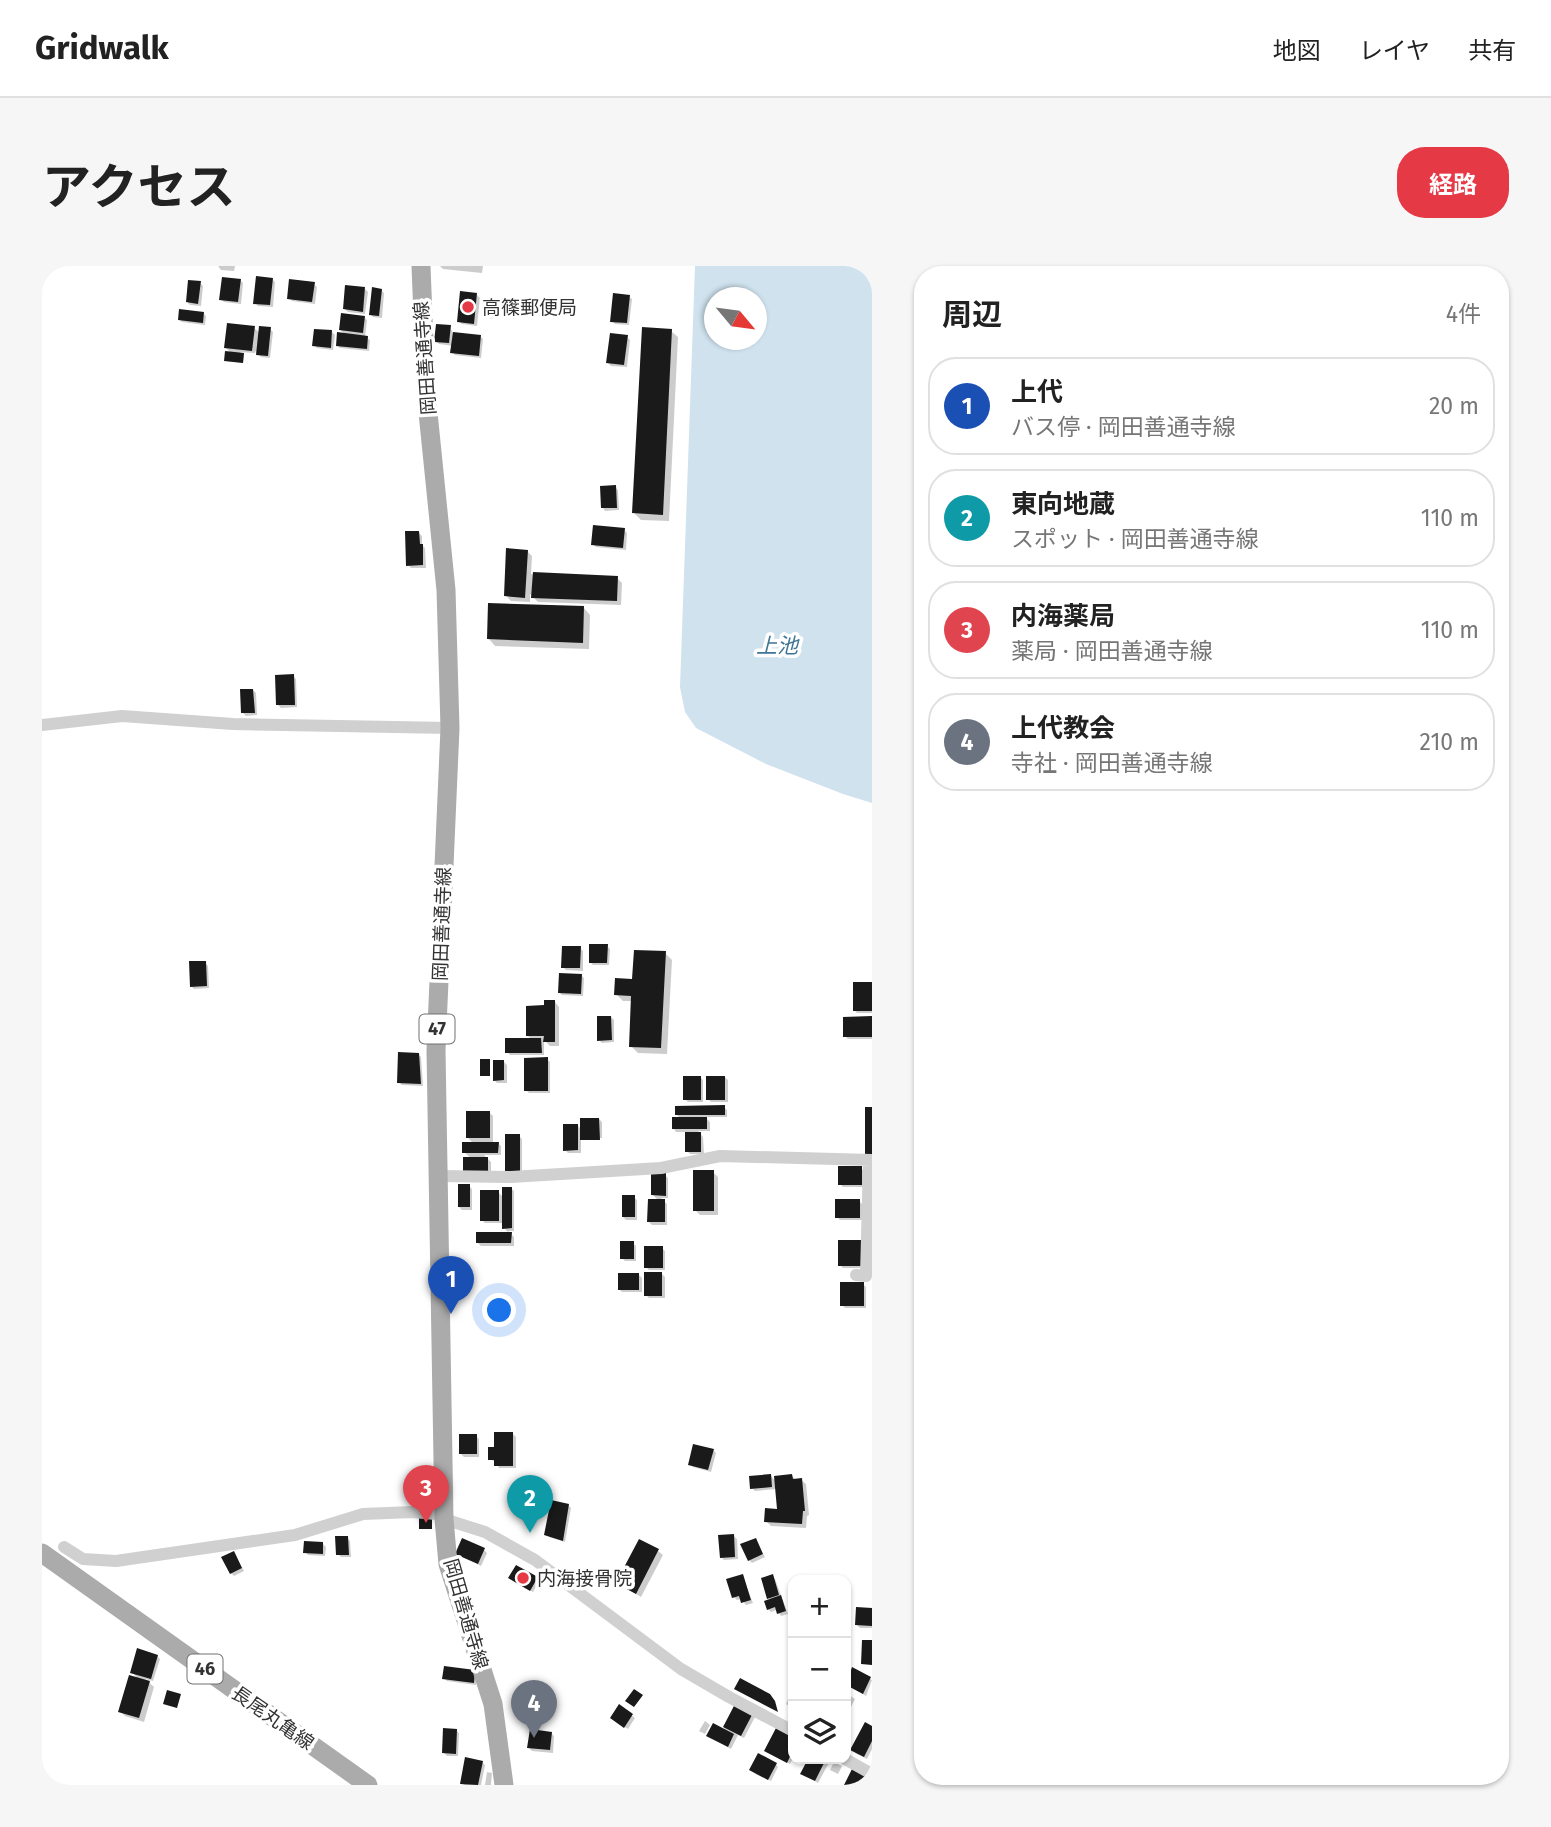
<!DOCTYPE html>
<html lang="ja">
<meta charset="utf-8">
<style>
:root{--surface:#fff;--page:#f6f6f6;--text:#222;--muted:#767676;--line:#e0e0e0;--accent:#e63946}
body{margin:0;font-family:"Fira Sans","Noto Sans JP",sans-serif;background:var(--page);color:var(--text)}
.controls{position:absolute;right:21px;bottom:21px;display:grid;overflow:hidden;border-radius:14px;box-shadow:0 2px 5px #0004}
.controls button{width:63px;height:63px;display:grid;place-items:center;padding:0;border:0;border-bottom:2px solid var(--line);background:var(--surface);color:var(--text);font:35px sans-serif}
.compass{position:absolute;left:662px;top:21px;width:63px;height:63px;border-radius:50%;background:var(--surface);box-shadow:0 2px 5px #0004;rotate:119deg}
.you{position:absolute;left:458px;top:1045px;width:24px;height:24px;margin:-18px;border:5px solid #fff;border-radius:50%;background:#1a73e8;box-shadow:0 0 0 10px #1a73e833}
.badge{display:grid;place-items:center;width:46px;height:46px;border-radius:50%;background:var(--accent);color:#fff;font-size:23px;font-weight:700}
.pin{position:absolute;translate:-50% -58px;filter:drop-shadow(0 2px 4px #0008)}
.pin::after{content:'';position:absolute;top:37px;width:24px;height:21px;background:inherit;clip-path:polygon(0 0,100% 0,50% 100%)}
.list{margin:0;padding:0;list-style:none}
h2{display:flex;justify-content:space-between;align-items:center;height:91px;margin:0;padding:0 28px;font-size:30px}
h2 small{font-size:23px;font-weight:400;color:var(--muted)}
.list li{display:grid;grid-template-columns:46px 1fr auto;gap:21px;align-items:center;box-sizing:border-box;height:98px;margin:0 14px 14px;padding:0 14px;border:2px solid var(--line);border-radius:28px}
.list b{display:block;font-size:26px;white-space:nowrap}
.list p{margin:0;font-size:23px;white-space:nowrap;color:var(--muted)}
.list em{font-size:23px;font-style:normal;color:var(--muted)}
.icon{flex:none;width:38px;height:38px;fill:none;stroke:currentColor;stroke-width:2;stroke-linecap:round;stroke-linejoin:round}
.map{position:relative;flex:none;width:830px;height:1519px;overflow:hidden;border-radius:28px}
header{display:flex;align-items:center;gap:42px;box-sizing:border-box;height:98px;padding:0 35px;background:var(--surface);border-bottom:2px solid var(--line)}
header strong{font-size:33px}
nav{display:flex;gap:38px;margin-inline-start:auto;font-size:24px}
.intro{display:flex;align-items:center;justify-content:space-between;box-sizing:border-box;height:168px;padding:0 42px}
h1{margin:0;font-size:49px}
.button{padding:18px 32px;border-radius:28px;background:var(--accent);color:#fff;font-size:24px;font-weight:700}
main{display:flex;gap:42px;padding:0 42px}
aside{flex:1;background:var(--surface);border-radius:28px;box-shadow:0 2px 5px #0004}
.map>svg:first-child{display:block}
.water{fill:#cfe2ee;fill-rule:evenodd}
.shadow{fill:#0003}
.building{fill:#1a1a1a}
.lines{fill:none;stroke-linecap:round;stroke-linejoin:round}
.minor{stroke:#d0d0d0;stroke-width:12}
.primary{stroke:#ababab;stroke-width:19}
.poi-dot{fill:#e63946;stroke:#fff;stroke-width:2.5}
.labels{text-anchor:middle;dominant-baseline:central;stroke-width:7;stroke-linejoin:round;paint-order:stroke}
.shield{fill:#fff;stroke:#707070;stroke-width:2}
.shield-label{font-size:18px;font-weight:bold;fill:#333}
.poi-label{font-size:19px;fill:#333;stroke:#fff;text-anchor:start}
.street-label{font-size:19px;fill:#333;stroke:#fff}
.water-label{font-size:21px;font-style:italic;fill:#3f7597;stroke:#fff}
</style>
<header>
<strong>Gridwalk</strong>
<nav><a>地図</a><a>レイヤ</a><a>共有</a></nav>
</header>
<div class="intro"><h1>アクセス</h1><a class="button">経路</a></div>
<main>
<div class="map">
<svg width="830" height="1519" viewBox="0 0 830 1519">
<rect width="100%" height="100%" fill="#fff"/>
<path class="water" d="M653,0H830V537L801,528L724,498L654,462L643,446L638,421ZM673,32H715V74H673Z"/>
<path class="shadow" d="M176,0H193L192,5L179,4Z
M398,0H441L440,7L401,3Z
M230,13L233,16L231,41L216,40L213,37Z
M198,14L201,17L199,38L182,36L179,33Z
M158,17L161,20L159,40L148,39L145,36Z
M272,18L275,21L273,38L250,35L247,32Z
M323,23L326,26L323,48L306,46L303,43Z
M339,24L342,27L340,52L331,51L328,48Z
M435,29L438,32L435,60L420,58L417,55Z
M587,31L590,33L587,59L573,58L570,55Z
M455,35L458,38L457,53L445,52L442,49Z
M161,47L164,50L163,59L140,56L137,53Z
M322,51L325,54L323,71L328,74L327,85L298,82L295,79L304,69L298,64Z
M408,61L411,67L438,70L441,73L439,92L413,89L410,86L411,80L397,78L394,75Z
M212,62L218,67L228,63L231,66L228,92L219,91L213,85V87L198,86L202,90L201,97L185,95L190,88L184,82Z
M629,65L636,71L627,255L599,254L592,247Z
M290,66L293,69L291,84L275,82L272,79Z
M585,71L588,74L585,101L569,100L566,97Z
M573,221L576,224L577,244L563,245L561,242Z
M582,264L585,267L584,284L554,281L551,278Z
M377,267L380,270V279L383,282L384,302H369L366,299Z
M485,285L490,290L489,308L575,312L580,317L579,339L496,336L488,328V336L469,335L464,330Z
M542,342L548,349L547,383L453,380L447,373Z
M251,410L254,413L255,441L239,442L236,439Z
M211,424L214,427L215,449L204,450L201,447Z
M565,680L568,683L567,699H551L548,696Z
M538,682L541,685V705L524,704L521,701Z
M623,687L630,694L625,788L596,787L589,780L591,735H581L574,728Z
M163,697L166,700L167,722L152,723L149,720Z
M539,709L542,712L541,730L520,729L517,726Z
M812,717H830V747H815L812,744Z
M513,736L517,741V780H508L502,774V789H468L465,786L490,774L486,770L503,741Z
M569,751L572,754V776L560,777L557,774Z
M802,752H830V773H806L803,770Z
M376,788L379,791L381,820L360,819L357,816Z
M505,793L508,796V827H487L484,824Z
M462,796L465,799V817H455L452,814Z
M658,811L661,814V836H646L643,833Z
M683,811L686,814V836H669L666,833Z
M682,841L685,844V851H663L668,856V865H656L661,871L662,888H648L645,885V866H634L632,863L639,853L635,849Z
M448,847L451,850V877H456L459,880V889H442L449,896V910L422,886L431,877L426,872Z
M557,853L560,856V872H539V887H526L523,884L536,860L540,864Z
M477,870L480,873V908H468Z
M819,902L822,905V921H801L798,918Z
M671,906L676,911V949H658L653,944Z
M623,909L626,912V932H619L625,938V959H610L607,956L617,935L611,929Z
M427,920L430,923V944H420L417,941Z
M469,922L472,925V965H466L472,971V980H439L436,977L468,968L462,962V957H443L440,954L456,926L462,932Z
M592,931L595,934V954H584L581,951Z
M817,935L820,938V954H798L795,951Z
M798,976L824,1002H801L798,999Z
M591,977L594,980V995H583L580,992Z
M620,982L623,985V1004H607L604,1001Z
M620,1008L623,1011V1032H607L604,1029Z
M597,1009L600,1012V1026H580L577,1023Z
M821,1018L824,1021V1042H803L800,1039Z
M471,1168L474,1171V1202H457L454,1196L447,1193L454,1183Z
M434,1170L437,1173V1191H422L419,1188Z
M671,1184L674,1187L669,1206L651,1201L648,1198Z
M729,1210L734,1216L750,1210L754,1214H759L764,1218L767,1249L765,1250L764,1262L729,1260L724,1255L737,1245L735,1223L713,1225L710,1222Z
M526,1239L529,1242L523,1276L507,1271L504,1268Z
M692,1270L695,1273L696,1293L682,1294L679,1291Z
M305,1272L308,1275L309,1291H299L296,1288Z
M713,1274L723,1291L710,1297L707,1294Z
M281,1278L284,1281L283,1290L266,1289L263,1286Z
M442,1284L445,1287L439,1300L415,1288Z
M616,1285L621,1289L599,1331L570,1314Z
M194,1290L202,1305L192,1310L189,1307Z
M700,1310L711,1337L704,1339L699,1333L695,1334L692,1331Z
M730,1310L733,1313L746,1348L739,1350L735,1344L729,1346L726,1343L728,1335L721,1313Z
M494,1312L497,1315L491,1326L472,1315Z
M804,1341L808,1344L807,1357L804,1356Z
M815,1343H830V1362H818L815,1359Z
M115,1390L118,1393L111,1415L103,1413L112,1421L102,1456L83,1450L78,1445L96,1413L90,1406Z
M811,1404L830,1414L824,1430L804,1418Z
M435,1408L434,1419L405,1415L402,1412Z
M751,1423V1443L744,1438Z
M804,1427L813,1433L805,1449H804Z
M694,1440L713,1451L702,1472L696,1469L689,1483L667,1470L681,1465Z
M578,1441L593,1452L586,1463L573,1455Z
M663,1455L668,1459L663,1468L657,1465Z
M823,1459L830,1462V1483L825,1493L813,1487Z
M414,1464L417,1467L416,1490H405L402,1487Z
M735,1465L751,1473V1492L748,1498L727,1487Z
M509,1467L512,1470L511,1487L490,1485L487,1482Z
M768,1493H789L776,1517L760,1507Z
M440,1496L443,1499L439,1519H422L420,1517Z
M792,1496L800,1500L796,1508L788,1504Z
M734,1498L736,1501L729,1515L712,1507Z
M445,1506L450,1507L449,1519H443Z"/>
<path class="building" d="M214,10L231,12L228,39L211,38Z
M180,11L199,13L196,36L177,34Z
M247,13L273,16L270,36L245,33Z
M146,14L159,15L156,38L144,36Z
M303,19L323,21L321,46L301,43Z
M330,21L340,23L337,50L327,49Z
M418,25L435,27L432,58L415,56Z
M571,27L588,29L585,57L568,56Z
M442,31L456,33L454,51L440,50Z
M137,43L162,46L161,57L136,54Z
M299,47L323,50L321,67L297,64Z
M185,57L213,60L210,85L182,82Z
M394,58L409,59L407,77L392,76Z
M217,60L229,61L226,90L214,89Z
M600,61L630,63L621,249L590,247Z
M272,63L290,64L289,82L270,80Z
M295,66L326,70L325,83L294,80Z
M411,66L439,69L437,90L408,87Z
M568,67L586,69L582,99L564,97Z
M183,85L202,87L201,97L182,95Z
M574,219L575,242H559L558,220Z
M551,259L583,262L581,282L549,279Z
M363,265H377L378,278H381V299L364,300Z
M464,282L486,284L483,332L462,330Z
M491,306L576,310L575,335L489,332Z
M446,337L542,340L541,377L445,373Z
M252,408L253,439H234L233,409Z
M198,423H211L213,447H199Z
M547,678H566L565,697H547Z
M520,680H539L538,702H519Z
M592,684L624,685L619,782L587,781L589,730L572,729L573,712L590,713Z
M147,695H164L165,720L148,721Z
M517,707L540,708L539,728L516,727Z
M811,716H830V745H811Z
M502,734H513V776H501L502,770H484V740L502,739Z
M555,750H569L570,774L555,775Z
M830,750V771H801V751Z
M463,772H499L500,787H463Z
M356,786L377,787L379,818L355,817Z
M506,791V825H482V792Z
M438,793H448V810H438Z
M451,794H462V814L451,815Z
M641,810H659V834H641Z
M664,810H683V834H664Z
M683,839V849H633V840Z
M823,841H830V889H823Z
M424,845H448V872H424Z
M630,851H665V863H630Z
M538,852H557L558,874H538Z
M521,858H536V884L521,885Z
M643,866H659V886H643Z
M463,868H478V905H463Z
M420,876H457L456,887H420Z
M421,891H446V907L421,908Z
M796,900H820V919H796Z
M651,904H672V945H651Z
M609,907H624V930L609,929Z
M416,918H428V941H416Z
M460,921H470V962L460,963Z
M438,924H457V955H438Z
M580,929H593V951H580Z
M606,933H623V956H605Z
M793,933H818V952H793Z
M434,966H470L469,977H434Z
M796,974H822V1000H796Z
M578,975H592V993H578Z
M602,980H621V1002H602Z
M602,1006H620V1030H602Z
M576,1007H597V1024H576Z
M798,1016H822V1040H798Z
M452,1166H471V1200H452V1194H446V1181H452Z
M417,1168H435V1188H417Z
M651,1178L672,1183L666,1204L646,1199Z
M729,1208L730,1221L708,1223L707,1210Z
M750,1208L751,1213L760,1212L763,1245H761L760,1258L722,1256L723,1242L735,1243L732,1210Z
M509,1234L527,1238L521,1275L502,1269Z
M377,1250H390V1263H377Z
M692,1268L693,1291L678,1292L676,1269Z
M293,1270H306L307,1289H294Z
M420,1272L443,1282L436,1298L413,1288Z
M714,1272L721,1288L706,1295L698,1278Z
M597,1273L617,1283L594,1328L568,1314L573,1304L579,1307Z
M262,1275L281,1276V1288L261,1287Z
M192,1285L200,1302L188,1308L179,1291Z
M474,1299L496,1311L488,1325L466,1312Z
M701,1308L709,1334L699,1337L697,1330L690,1332L684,1313Z
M731,1308L737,1329L725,1333L719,1312Z
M739,1329L744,1345L735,1348L733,1341L725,1344L722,1335Z
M814,1341L830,1342V1360L813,1359Z
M820,1374H830V1399L819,1398Z
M95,1382L116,1389L109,1413L88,1407Z
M402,1400L433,1404L432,1417L400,1413Z
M810,1401L829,1411L821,1428L804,1419Z
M87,1409L108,1415L97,1452L76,1446Z
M698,1412L728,1428L733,1435L736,1446L692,1423Z
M592,1423L601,1429L592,1441L583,1435Z
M125,1424L139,1428L135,1442L121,1438Z
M577,1438L591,1448L582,1462L568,1452Z
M693,1438L711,1447L699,1470L681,1461Z
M823,1456L830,1460V1475L822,1491L808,1484Z
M671,1457L692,1468L686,1481L664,1470Z
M401,1462L415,1463L414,1488L400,1487Z
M734,1462L751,1471V1484L745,1497L722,1485Z
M488,1463L510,1466L508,1484L485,1482Z
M716,1487L735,1497L726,1514L707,1504Z
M423,1491L441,1495L436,1519L418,1518Z
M766,1493H784L773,1515L758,1508Z
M810,1503L830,1513L827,1519H802Z"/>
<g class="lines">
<path class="minor" d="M0,459L80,450L191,458L408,462
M397,910L469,911L619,902L678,890L830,894
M814,1009L824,1010L827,894
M22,1281L41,1293L74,1295L253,1269L321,1248L371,1246L394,1248L402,1253L443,1266L493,1294L639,1403L687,1431L751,1465
M803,1493L830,1508"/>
<path class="primary" d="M379,0L384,127L404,324L408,462L394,784L402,1253L406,1298L451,1438L462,1519
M0,1287L326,1519"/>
</g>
<g class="poi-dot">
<circle cx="426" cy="41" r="7"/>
<circle cx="481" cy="1312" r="7"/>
</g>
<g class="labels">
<g class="shield">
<rect x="377.5" y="748.5" width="35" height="29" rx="5"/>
<rect x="145.5" y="1388.5" width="35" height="29" rx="5"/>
</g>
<g class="shield-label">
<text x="395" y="763">47</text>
<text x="163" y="1403">46</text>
</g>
<g class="poi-label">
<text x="440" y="41">高篠郵便局</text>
<text x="495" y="1312">内海接骨院</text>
</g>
<g class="street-label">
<text transform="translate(383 92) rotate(-94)">岡田善通寺線</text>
<text transform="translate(400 658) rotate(-88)">岡田善通寺線</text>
<text transform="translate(424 1348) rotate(74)">岡田善通寺線</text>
<text transform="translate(231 1452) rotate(35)">長尾丸亀線</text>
</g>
<g class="water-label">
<text x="735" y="380">上池</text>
</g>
</g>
</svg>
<div class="controls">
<button>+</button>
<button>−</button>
<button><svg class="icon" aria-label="layers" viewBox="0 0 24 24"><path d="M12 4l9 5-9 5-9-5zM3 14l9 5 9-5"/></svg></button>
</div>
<svg class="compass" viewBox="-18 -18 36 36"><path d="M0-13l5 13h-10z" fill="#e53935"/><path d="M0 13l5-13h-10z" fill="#767676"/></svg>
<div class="you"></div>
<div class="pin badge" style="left:409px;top:1048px;background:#1a4fb4">1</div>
<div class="pin badge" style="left:488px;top:1267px;background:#0f9aa8">2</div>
<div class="pin badge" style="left:384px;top:1257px;background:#e0444e">3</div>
<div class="pin badge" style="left:492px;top:1472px;background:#6b7280">4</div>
</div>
<aside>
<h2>周辺<small>4件</small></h2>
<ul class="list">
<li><span class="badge" style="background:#1a4fb4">1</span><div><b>上代</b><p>バス停 · 岡田善通寺線</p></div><em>20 m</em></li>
<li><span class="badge" style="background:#0f9aa8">2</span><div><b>東向地蔵</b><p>スポット · 岡田善通寺線</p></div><em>110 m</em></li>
<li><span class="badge" style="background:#e0444e">3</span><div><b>内海薬局</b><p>薬局 · 岡田善通寺線</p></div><em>110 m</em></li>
<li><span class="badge" style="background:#6b7280">4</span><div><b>上代教会</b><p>寺社 · 岡田善通寺線</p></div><em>210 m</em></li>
</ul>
</aside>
</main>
